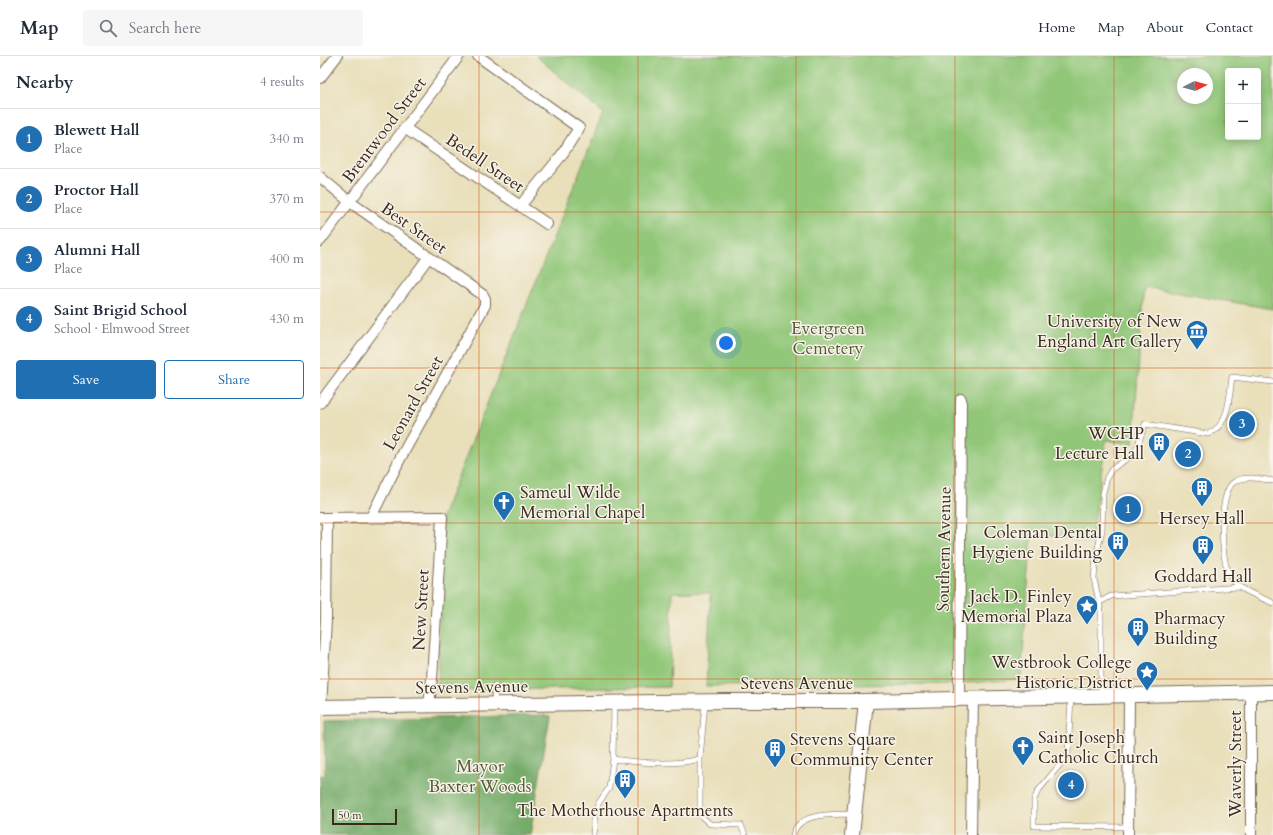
<!DOCTYPE html>
<meta charset="utf-8">
<style>
:root{--surface:#fff;--page:#f6f6f7;--text:#1f2937;--muted:#747a83;--line:#e0e1e3;--accent:#1f6fb2}
body{margin:0;font-family:Cardo,serif;background:var(--page);color:var(--text)}
.controls{position:absolute;right:12px;top:12px;display:grid;overflow:hidden;border-radius:4px;box-shadow:0 2px 10px #0003}
.controls button{width:36px;height:36px;display:grid;place-items:center;padding:0;border:0;border-bottom:1px solid var(--line);background:var(--surface);color:var(--text);font:20px sans-serif}
.compass{position:absolute;left:857px;top:12px;width:36px;height:36px;border-radius:50%;background:var(--surface);box-shadow:0 2px 10px #0003;rotate:84deg}
.scale{position:absolute;left:12px;bottom:10px;width:65px;box-sizing:border-box;padding-left:4px;border:2px solid #3b2a1e;border-top:0;font-size:11px;line-height:14px;white-space:nowrap;color:#3b2a1e;-webkit-text-stroke:3px #f7f3e8;paint-order:stroke}
.you{position:absolute;left:406px;top:287px;width:14px;height:14px;margin:-10px;border:3px solid #fff;border-radius:50%;background:#1a73e8;box-shadow:0 0 0 6px #1a73e833}
.badge{display:grid;place-items:center;width:26px;height:26px;border-radius:50%;background:var(--accent);color:#fff;font-size:13px;font-weight:700}
.pin{position:absolute;translate:-50% -50%;border:2px solid #fff;box-shadow:0 1px 4px #0006}
.list{margin:0;padding:0;list-style:none}
h2{display:flex;justify-content:space-between;align-items:center;height:52px;margin:0;padding:0 16px;font-size:17px}
h2 small{font-size:13px;font-weight:400;color:var(--muted)}
.list li{display:grid;grid-template-columns:26px 1fr auto;gap:12px;align-items:center;box-sizing:border-box;height:60px;padding:0 16px;border-top:1px solid var(--line)}
.list b{display:block;font-size:15px;white-space:nowrap}
.list p{margin:0;font-size:13px;white-space:nowrap;color:var(--muted)}
.list em{font-size:13px;font-style:normal;color:var(--muted)}
.actions{display:flex;gap:8px;padding:12px 16px}
.actions a{flex:1;padding:9px 0;border:1px solid var(--accent);border-radius:4px;text-align:center;font-size:14px;color:var(--accent)}
.actions .main{background:var(--accent);color:#fff}
.icon{flex:none;width:22px;height:22px;fill:none;stroke:currentColor;stroke-width:2;stroke-linecap:round;stroke-linejoin:round}
.map{position:relative;flex:none;width:953px;height:779px;overflow:hidden}
header{display:flex;align-items:center;gap:24px;box-sizing:border-box;height:56px;padding:0 20px;background:var(--surface);border-bottom:1px solid var(--line)}
header strong{font-size:19px}
nav{display:flex;gap:22px;margin-inline-start:auto;font-size:14px}
.search{width:280px;height:36px;background:var(--page);display:flex;align-items:center;gap:10px;box-sizing:border-box;padding:0 14px;border-radius:4px;color:var(--muted);font-size:15px}
main{display:flex}
aside{flex:1;background:var(--surface)}
.map>svg:first-child{display:block}
.green{fill:#92c779;stroke:#66784c;fill-rule:evenodd}
.forest{fill:#75ac69;stroke:#586b44}
.lines{fill:none;stroke-linecap:round;stroke-linejoin:round}
.lane-casing{stroke:#786955;stroke-width:6}
.street-casing{stroke:#786955;stroke-width:12}
.secondary-casing{stroke:#786955;stroke-width:16}
.lane{stroke:#fff;stroke-width:5}
.street{stroke:#fff;stroke-width:10}
.secondary{stroke:#fff;stroke-width:14}
.grid{fill:none;stroke:#d7540e;stroke-width:1;stroke-opacity:0.55}
.labels{text-anchor:middle;dominant-baseline:central;stroke-width:3;stroke-linejoin:round;paint-order:stroke}
.street-label{font-size:17px;fill:#3b2a1e;stroke:#f7f3e8}
.poi-label{font-size:17px;fill:#3b2a1e;stroke:#f7f3e8;text-anchor:end}
.park-label{font-size:17px;fill:#555939;stroke:#f7f3e8}
</style>
<header>
<strong>Map</strong>
<div class="search"><svg class="icon" aria-label="search" viewBox="0 0 24 24"><circle cx="10" cy="10" r="6"/><path d="M15 15l6 6"/></svg>Search here</div>
<nav><a>Home</a><a>Map</a><a>About</a><a>Contact</a></nav>
</header>
<main>
<aside>
<h2>Nearby<small>4 results</small></h2>
<ul class="list">
<li><span class="badge">1</span><div><b>Blewett Hall</b><p>Place</p></div><em>340 m</em></li>
<li><span class="badge">2</span><div><b>Proctor Hall</b><p>Place</p></div><em>370 m</em></li>
<li><span class="badge">3</span><div><b>Alumni Hall</b><p>Place</p></div><em>400 m</em></li>
<li><span class="badge">4</span><div><b>Saint Brigid School</b><p>School · Elmwood Street</p></div><em>430 m</em></li>
</ul>
<div class="actions"><a class="main">Save</a><a>Share</a></div>
</aside>
<div class="map">
<svg width="953" height="779" viewBox="0 0 953 779">
<rect width="100%" height="100%" fill="#f7f3e8"/>
<filter id="ink" filterUnits="userSpaceOnUse"><feTurbulence type="fractalNoise" baseFrequency=".025" numOctaves="2"/><feDisplacementMap in="SourceGraphic" scale="8" xChannelSelector="R" yChannelSelector="G"/><feConvolveMatrix kernelMatrix="1 2 1 2 8 2 1 2 1" color-interpolation-filters="sRGB"/></filter>
<filter id="wash" filterUnits="userSpaceOnUse"><feTurbulence type="fractalNoise" baseFrequency=".012" numOctaves="4" result="noise"/><feDisplacementMap in="SourceGraphic" scale="16" xChannelSelector="R" yChannelSelector="G"/><feGaussianBlur stdDeviation="0.9" result="paint"/><feColorMatrix in="noise" values="0 0 0 0 0 0 0 0 0 0 0 0 0 0 0 0 0 1.4 0 .05"/><feComposite in="paint" operator="in"/></filter>
<g filter="url(#wash)">
<rect width="100%" height="100%" fill="#e9dfba"/>
<path class="green" d="M216,0H953V253L824,231L813,388L786,384L771,487L712,476L701,623L634,628L386,630L391,537L352,536L349,631L118,635L122,461L283,57ZM908,15H938V81H908ZM863,18H887V42H863Z"/>
<path class="forest" d="M224,659L230,660L210,779H0V720L5,719L4,665Z"/>
</g>
<g filter="url(#ink)">
<g class="lines">
<g class="lane-casing">
<path id="lane" d="M953,425C942,423 924,419 914,426C898,437 900,504 910,520C917,534 939,540 953,547
M780,546L791,540L920,531
M781,638V555L774,523L776,501L782,474L783,437L787,421L792,413L815,397L825,368L888,378C910,369 909,341 912,321L953,326
M751,641L748,699L718,735L714,744V770L808,771
M385,647L380,703V759L390,768L421,769L425,779
M174,648L175,629
M293,703C321,707 353,710 380,703
M273,779L275,758L278,748L289,732L293,703L294,648
M473,779C478,755 515,759 533,758"/>
</g>
<g class="street-casing">
<path id="street" d="M158,0L259,72L241,100L200,150
M0,22L17,0
M86,73L227,168
M0,121L30,146L163,239L165,243V249L81,401L51,461
M0,185L139,0
M0,347L108,202
M0,462L122,461L112,623L109,649
M639,642L641,343
M1,651L6,564L7,462
M651,779L653,642
M808,779L809,639
M931,779V637"/>
</g>
<g class="secondary-casing">
<path id="secondary" d="M0,651L406,645H546L953,636
M532,779L546,645"/>
</g>
<use href="#lane" class="lane"/>
<use href="#street" class="street"/>
<use href="#secondary" class="secondary"/>
</g>
</g>
<path class="grid" d="M159,0V779M318,0V779M476,0V779M635,0V779M794,0V779M0,156H953M0,312H953M0,467H953M0,623H953"/>
<defs>
<g id="museum-pin" transform="scale(1.15)"><path d="M0 17L-7.5 6A9.5 9.5 0 1 1 7.5 6Z" fill="#1f6fb2" stroke="#f7f3e8"/><path d="M0-6L6-3V-2H-6V-3ZM-5-1h2V3h-2ZM-1-1h2V3h-2ZM3-1h2V3H3ZM-6 4H6V6H-6Z" fill="#fff"/></g>
<g id="building-pin" transform="scale(1.15)"><path d="M0 17L-7.5 6A9.5 9.5 0 1 1 7.5 6Z" fill="#1f6fb2" stroke="#f7f3e8"/><path d="M-4-6H4V6H1V3H-1V6H-4ZM-2.5-4.3h1.7v1.8h-1.7ZM.8-4.3h1.7v1.8H.8ZM-2.5-1h1.7V.8h-1.7ZM.8-1h1.7V.8H.8Z" fill="#fff"/></g>
<g id="church-pin" transform="scale(1.15)"><path d="M0 17L-7.5 6A9.5 9.5 0 1 1 7.5 6Z" fill="#1f6fb2" stroke="#f7f3e8"/><path d="M-1.2-6h2.4v3.5h3.3v2.4h-3.3V6h-2.4V-.1h-3.3v-2.4h3.3Z" fill="#fff"/></g>
<g id="sight-pin" transform="scale(1.15)"><path d="M0 17L-7.5 6A9.5 9.5 0 1 1 7.5 6Z" fill="#1f6fb2" stroke="#f7f3e8"/><path d="M0-6L1.8-2.2L6-1.7L2.9 1.2L3.7 5.4L0 3.3L-3.7 5.4L-2.9 1.2L-6-1.7L-1.8-2.2Z" fill="#fff"/></g>
</defs>
<g fill-rule="evenodd">
<use href="#museum-pin" x="877" y="275"/>
<use href="#building-pin" x="839" y="387"/>
<use href="#building-pin" x="882" y="432"/>
<use href="#church-pin" x="184" y="446"/>
<use href="#building-pin" x="798" y="486"/>
<use href="#building-pin" x="883" y="490"/>
<use href="#sight-pin" x="767" y="550"/>
<use href="#building-pin" x="818" y="572"/>
<use href="#sight-pin" x="827" y="616"/>
<use href="#church-pin" x="703" y="691"/>
<use href="#building-pin" x="455" y="693"/>
<use href="#building-pin" x="305" y="724"/>
</g>
<g class="labels">
<g class="street-label">
<text transform="translate(64 74) rotate(-53)">Brentwood Street</text>
<text transform="translate(165 107) rotate(34)">Bedell Street</text>
<text transform="translate(94 172) rotate(35)">Best Street</text>
<text transform="translate(93 347) rotate(-61)">Leonard Street</text>
<text transform="translate(624 493) rotate(-89)">Southern Avenue</text>
<text transform="translate(101 554) rotate(-87)">New Street</text>
<text x="477" y="627">Stevens Avenue</text>
<text transform="translate(152 631) rotate(-1)">Stevens Avenue</text>
<text transform="translate(915 708) rotate(-90)">Waverly Street</text>
</g>
<g class="poi-label">
<text x="862" y="265">University of New<tspan x="862" dy="20">England Art Gallery</tspan></text>
<text x="824" y="377">WCHP<tspan x="824" dy="20">Lecture Hall</tspan></text>
<text x="200" y="436" text-anchor="start">Sameul Wilde<tspan x="200" dy="20">Memorial Chapel</tspan></text>
<text x="882" y="462" text-anchor="middle">Hersey Hall</text>
<text x="782" y="476">Coleman Dental<tspan x="782" dy="20">Hygiene Building</tspan></text>
<text x="883" y="520" text-anchor="middle">Goddard Hall</text>
<text x="752" y="540">Jack D. Finley<tspan x="752" dy="20">Memorial Plaza</tspan></text>
<text x="834" y="562" text-anchor="start">Pharmacy<tspan x="834" dy="20">Building</tspan></text>
<text x="812" y="606">Westbrook College<tspan x="812" dy="20">Historic District</tspan></text>
<text x="718" y="681" text-anchor="start">Saint Joseph<tspan x="718" dy="20">Catholic Church</tspan></text>
<text x="470" y="683" text-anchor="start">Stevens Square<tspan x="470" dy="20">Community Center</tspan></text>
<text x="305" y="754" text-anchor="middle">The Motherhouse Apartments</text>
</g>
<g class="park-label">
<text x="508" y="272">Evergreen<tspan x="508" dy="20">Cemetery</tspan></text>
<text x="160" y="710">Mayor<tspan x="160" dy="20">Baxter Woods</tspan></text>
</g>
</g>
</svg>
<div class="controls">
<button>+</button>
<button>−</button>
</div>
<svg class="compass" viewBox="-18 -18 36 36"><path d="M0-13l5 13h-10z" fill="#e53935"/><path d="M0 13l5-13h-10z" fill="#747a83"/></svg>
<div class="scale">50 m</div>
<div class="you"></div>
<div class="pin badge" style="left:808px;top:453px">1</div>
<div class="pin badge" style="left:868px;top:398px">2</div>
<div class="pin badge" style="left:922px;top:368px">3</div>
<div class="pin badge" style="left:751px;top:729px">4</div>
</div>
</main>
